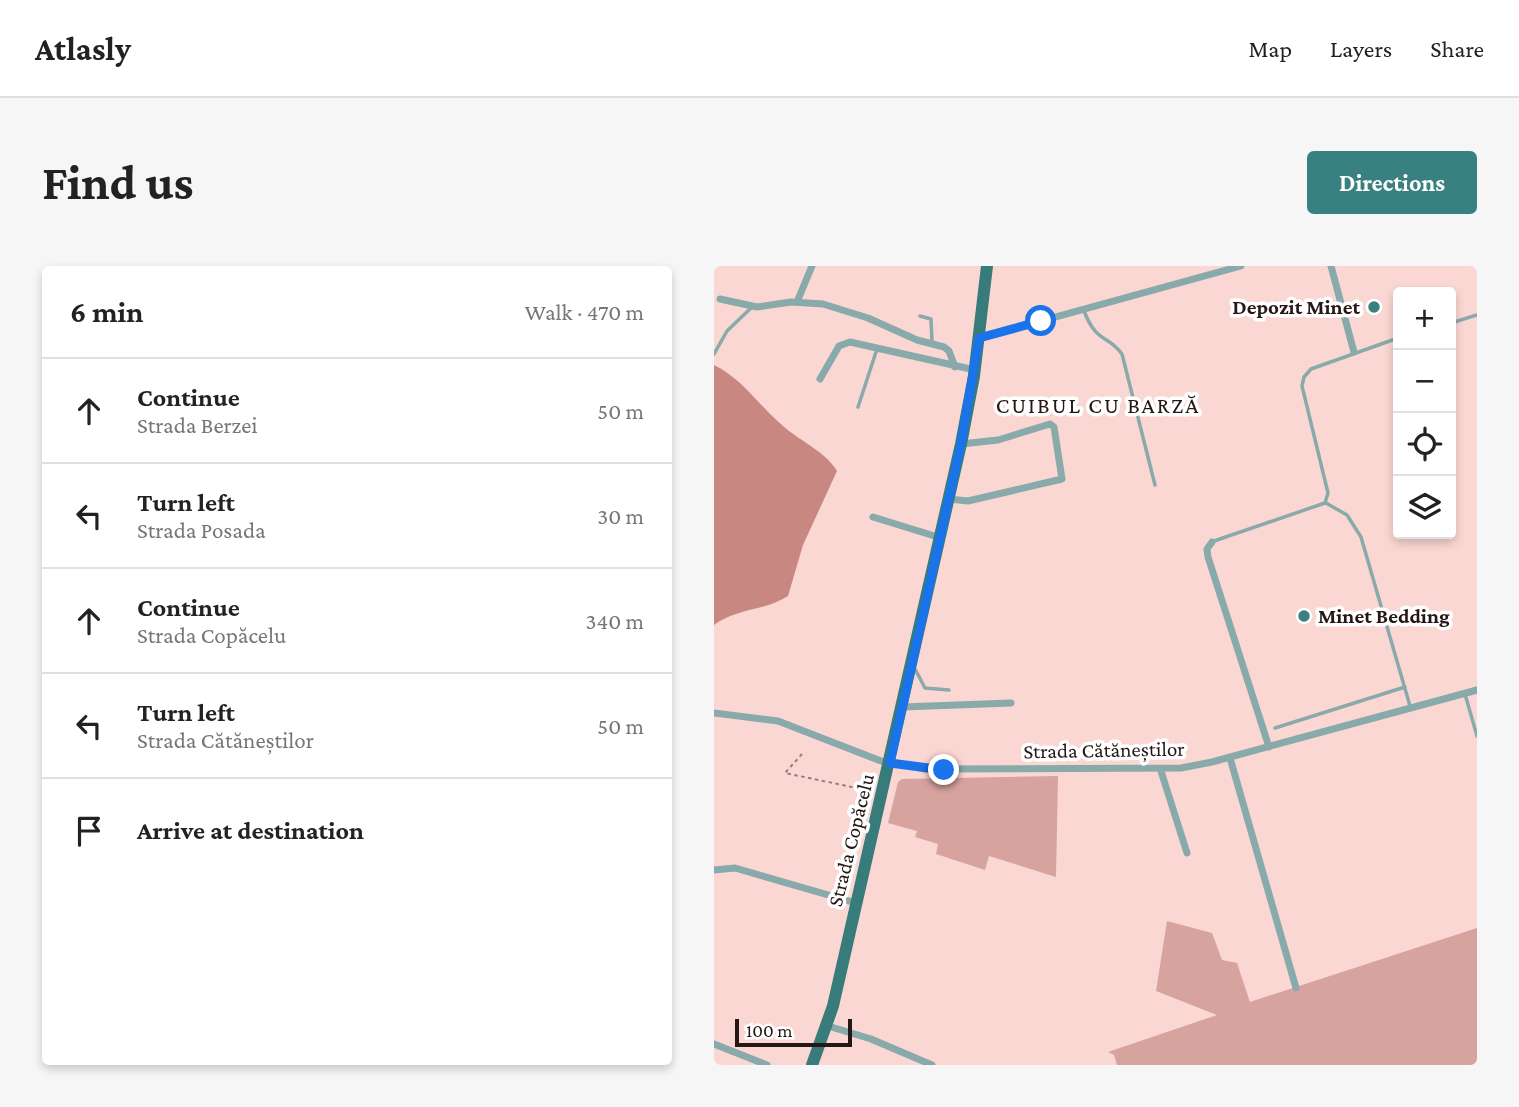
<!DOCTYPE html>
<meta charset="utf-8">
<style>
:root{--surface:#fff;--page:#f6f6f6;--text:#222;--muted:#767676;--line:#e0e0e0;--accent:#388180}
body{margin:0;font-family:"Crimson Pro",serif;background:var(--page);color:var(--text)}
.controls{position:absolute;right:21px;top:21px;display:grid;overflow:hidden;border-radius:7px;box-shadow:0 4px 10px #0003}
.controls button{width:63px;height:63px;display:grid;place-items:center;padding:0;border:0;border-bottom:2px solid var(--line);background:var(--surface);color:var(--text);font:35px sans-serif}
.scale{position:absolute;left:21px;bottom:18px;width:117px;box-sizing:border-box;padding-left:7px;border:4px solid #241716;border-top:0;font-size:19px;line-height:24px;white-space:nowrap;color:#241716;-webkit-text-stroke:5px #fff;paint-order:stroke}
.stop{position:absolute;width:21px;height:21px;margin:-16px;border:5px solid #1a73e8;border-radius:50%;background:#fff}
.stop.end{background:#1a73e8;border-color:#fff;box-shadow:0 2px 7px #0008}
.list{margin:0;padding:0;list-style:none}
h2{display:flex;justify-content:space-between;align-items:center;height:91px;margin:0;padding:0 28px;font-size:30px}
h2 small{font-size:23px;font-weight:400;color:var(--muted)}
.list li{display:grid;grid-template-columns:46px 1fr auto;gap:21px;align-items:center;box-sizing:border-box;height:105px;padding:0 28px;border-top:2px solid var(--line)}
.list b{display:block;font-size:26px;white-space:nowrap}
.list p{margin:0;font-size:23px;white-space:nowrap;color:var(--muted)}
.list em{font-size:23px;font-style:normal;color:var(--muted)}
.icon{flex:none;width:38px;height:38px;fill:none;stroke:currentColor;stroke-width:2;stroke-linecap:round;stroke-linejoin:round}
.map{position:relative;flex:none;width:763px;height:799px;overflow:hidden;border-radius:7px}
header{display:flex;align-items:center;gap:42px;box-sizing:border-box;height:98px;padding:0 35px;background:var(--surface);border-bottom:2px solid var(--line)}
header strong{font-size:33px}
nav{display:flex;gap:38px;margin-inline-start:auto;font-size:24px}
.intro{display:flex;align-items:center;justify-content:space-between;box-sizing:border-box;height:168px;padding:0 42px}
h1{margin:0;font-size:49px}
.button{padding:18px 32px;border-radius:7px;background:var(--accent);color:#fff;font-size:24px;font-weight:700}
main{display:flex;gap:42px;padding:0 42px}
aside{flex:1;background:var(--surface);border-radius:7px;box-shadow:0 4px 10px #0003}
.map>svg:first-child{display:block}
.green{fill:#d6a39e}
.forest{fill:#c98781}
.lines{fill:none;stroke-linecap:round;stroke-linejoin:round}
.path{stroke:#977e7b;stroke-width:2;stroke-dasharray:3.5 3.5;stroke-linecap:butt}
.service{stroke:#89aaaa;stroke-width:3.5}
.minor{stroke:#89aaaa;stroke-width:7}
.primary{stroke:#377c7b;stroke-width:12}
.route{stroke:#1a73e8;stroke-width:9}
.poi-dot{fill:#388180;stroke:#fff;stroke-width:2.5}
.labels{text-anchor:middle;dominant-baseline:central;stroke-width:7;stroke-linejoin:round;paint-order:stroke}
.poi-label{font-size:21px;font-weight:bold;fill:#241716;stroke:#fff;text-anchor:end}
.street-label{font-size:21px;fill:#241716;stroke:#fff}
.neighbourhood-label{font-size:23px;letter-spacing:2px;fill:#241716;stroke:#fff}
</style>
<header>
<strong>Atlasly</strong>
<nav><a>Map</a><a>Layers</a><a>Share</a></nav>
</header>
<div class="intro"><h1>Find us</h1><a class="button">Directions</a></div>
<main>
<aside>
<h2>6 min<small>Walk · 470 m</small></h2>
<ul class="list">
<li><svg class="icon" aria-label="ahead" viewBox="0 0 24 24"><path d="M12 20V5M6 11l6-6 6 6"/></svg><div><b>Continue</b><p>Strada Berzei</p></div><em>50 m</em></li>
<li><svg class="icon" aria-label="left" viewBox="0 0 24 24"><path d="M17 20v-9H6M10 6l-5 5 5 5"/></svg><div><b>Turn left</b><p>Strada Posada</p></div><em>30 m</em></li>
<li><svg class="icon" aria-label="ahead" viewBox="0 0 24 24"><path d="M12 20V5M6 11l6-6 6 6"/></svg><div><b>Continue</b><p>Strada Copăcelu</p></div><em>340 m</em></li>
<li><svg class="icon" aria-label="left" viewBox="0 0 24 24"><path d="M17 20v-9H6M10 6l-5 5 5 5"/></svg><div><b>Turn left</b><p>Strada Cătăneștilor</p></div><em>50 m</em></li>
<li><svg class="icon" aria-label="arrive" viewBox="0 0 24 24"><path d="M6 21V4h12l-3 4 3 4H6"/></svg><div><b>Arrive at destination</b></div></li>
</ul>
</aside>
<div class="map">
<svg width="763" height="799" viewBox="0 0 763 799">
<rect width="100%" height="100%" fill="#fbd7d3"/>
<path class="green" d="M344,510L342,611L275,590L271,604L222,588L224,578L201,571L203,565L174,557L184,516L188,513Z
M453,655L498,667L508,694L523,697L536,736L763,662V799H403L400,789L394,786L503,749L442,725Z"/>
<path class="forest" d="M0,99C29,113 45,140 69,160C86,175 112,186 123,205L89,279L74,330C51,345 23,342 0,359Z"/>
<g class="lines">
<path class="path" d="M88,488L71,507L157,525"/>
<path class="service" d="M370,45C383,78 393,68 408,88L441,219
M206,50L217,53L218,76
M737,57L763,49
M0,88L13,65L37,42
M144,141L163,83
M612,237L633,249L647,271L696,440
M500,275L611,237L614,227L588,120L590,111L597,103L684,72
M201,403L211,422L235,424
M751,428L763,470
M561,462L691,421"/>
<path class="minor" d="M617,0L640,86
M6,33L43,41L77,36L109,38L154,52L203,74L230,81L235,85L241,101
M83,36L98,0
M265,72L527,0
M106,113L125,80L136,76L261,104
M235,233L254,235L348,213L340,161L336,158L284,174L247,178
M159,251L227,272
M498,276L493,283L494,291L555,481
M189,441L297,437
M0,447L64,455L167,495L211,503L467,502L498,496L763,424
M516,492L582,722
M446,502L473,587
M0,604L21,602L142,637
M114,760L157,773L218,799
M0,778L53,799"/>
<path class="primary" d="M98,799L119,740L247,178L260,110L273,0"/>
</g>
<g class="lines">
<path class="route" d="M230,504L176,497L247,178L265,72L327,55"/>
</g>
<g class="poi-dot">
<circle cx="660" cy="41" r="7"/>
<circle cx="590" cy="350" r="7"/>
</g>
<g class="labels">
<g class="poi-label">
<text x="646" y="41">Depozit Minet</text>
<text x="604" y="350" text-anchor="start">Minet Bedding</text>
</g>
<g class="street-label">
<text transform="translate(390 484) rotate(-1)">Strada Cătăneștilor</text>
<text transform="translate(137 574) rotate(-76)">Strada Copăcelu</text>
</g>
<g class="neighbourhood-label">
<text x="384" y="139">CUIBUL CU BARZĂ</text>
</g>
</g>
</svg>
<div class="controls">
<button>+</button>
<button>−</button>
<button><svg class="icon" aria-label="locate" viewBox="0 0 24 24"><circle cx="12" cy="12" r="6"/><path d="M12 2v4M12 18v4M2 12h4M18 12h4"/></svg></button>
<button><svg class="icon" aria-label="layers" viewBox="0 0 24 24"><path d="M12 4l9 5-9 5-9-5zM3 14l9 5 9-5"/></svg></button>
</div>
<div class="scale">100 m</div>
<div class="stop" style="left:327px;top:55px"></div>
<div class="stop end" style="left:230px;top:504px"></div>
</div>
</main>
